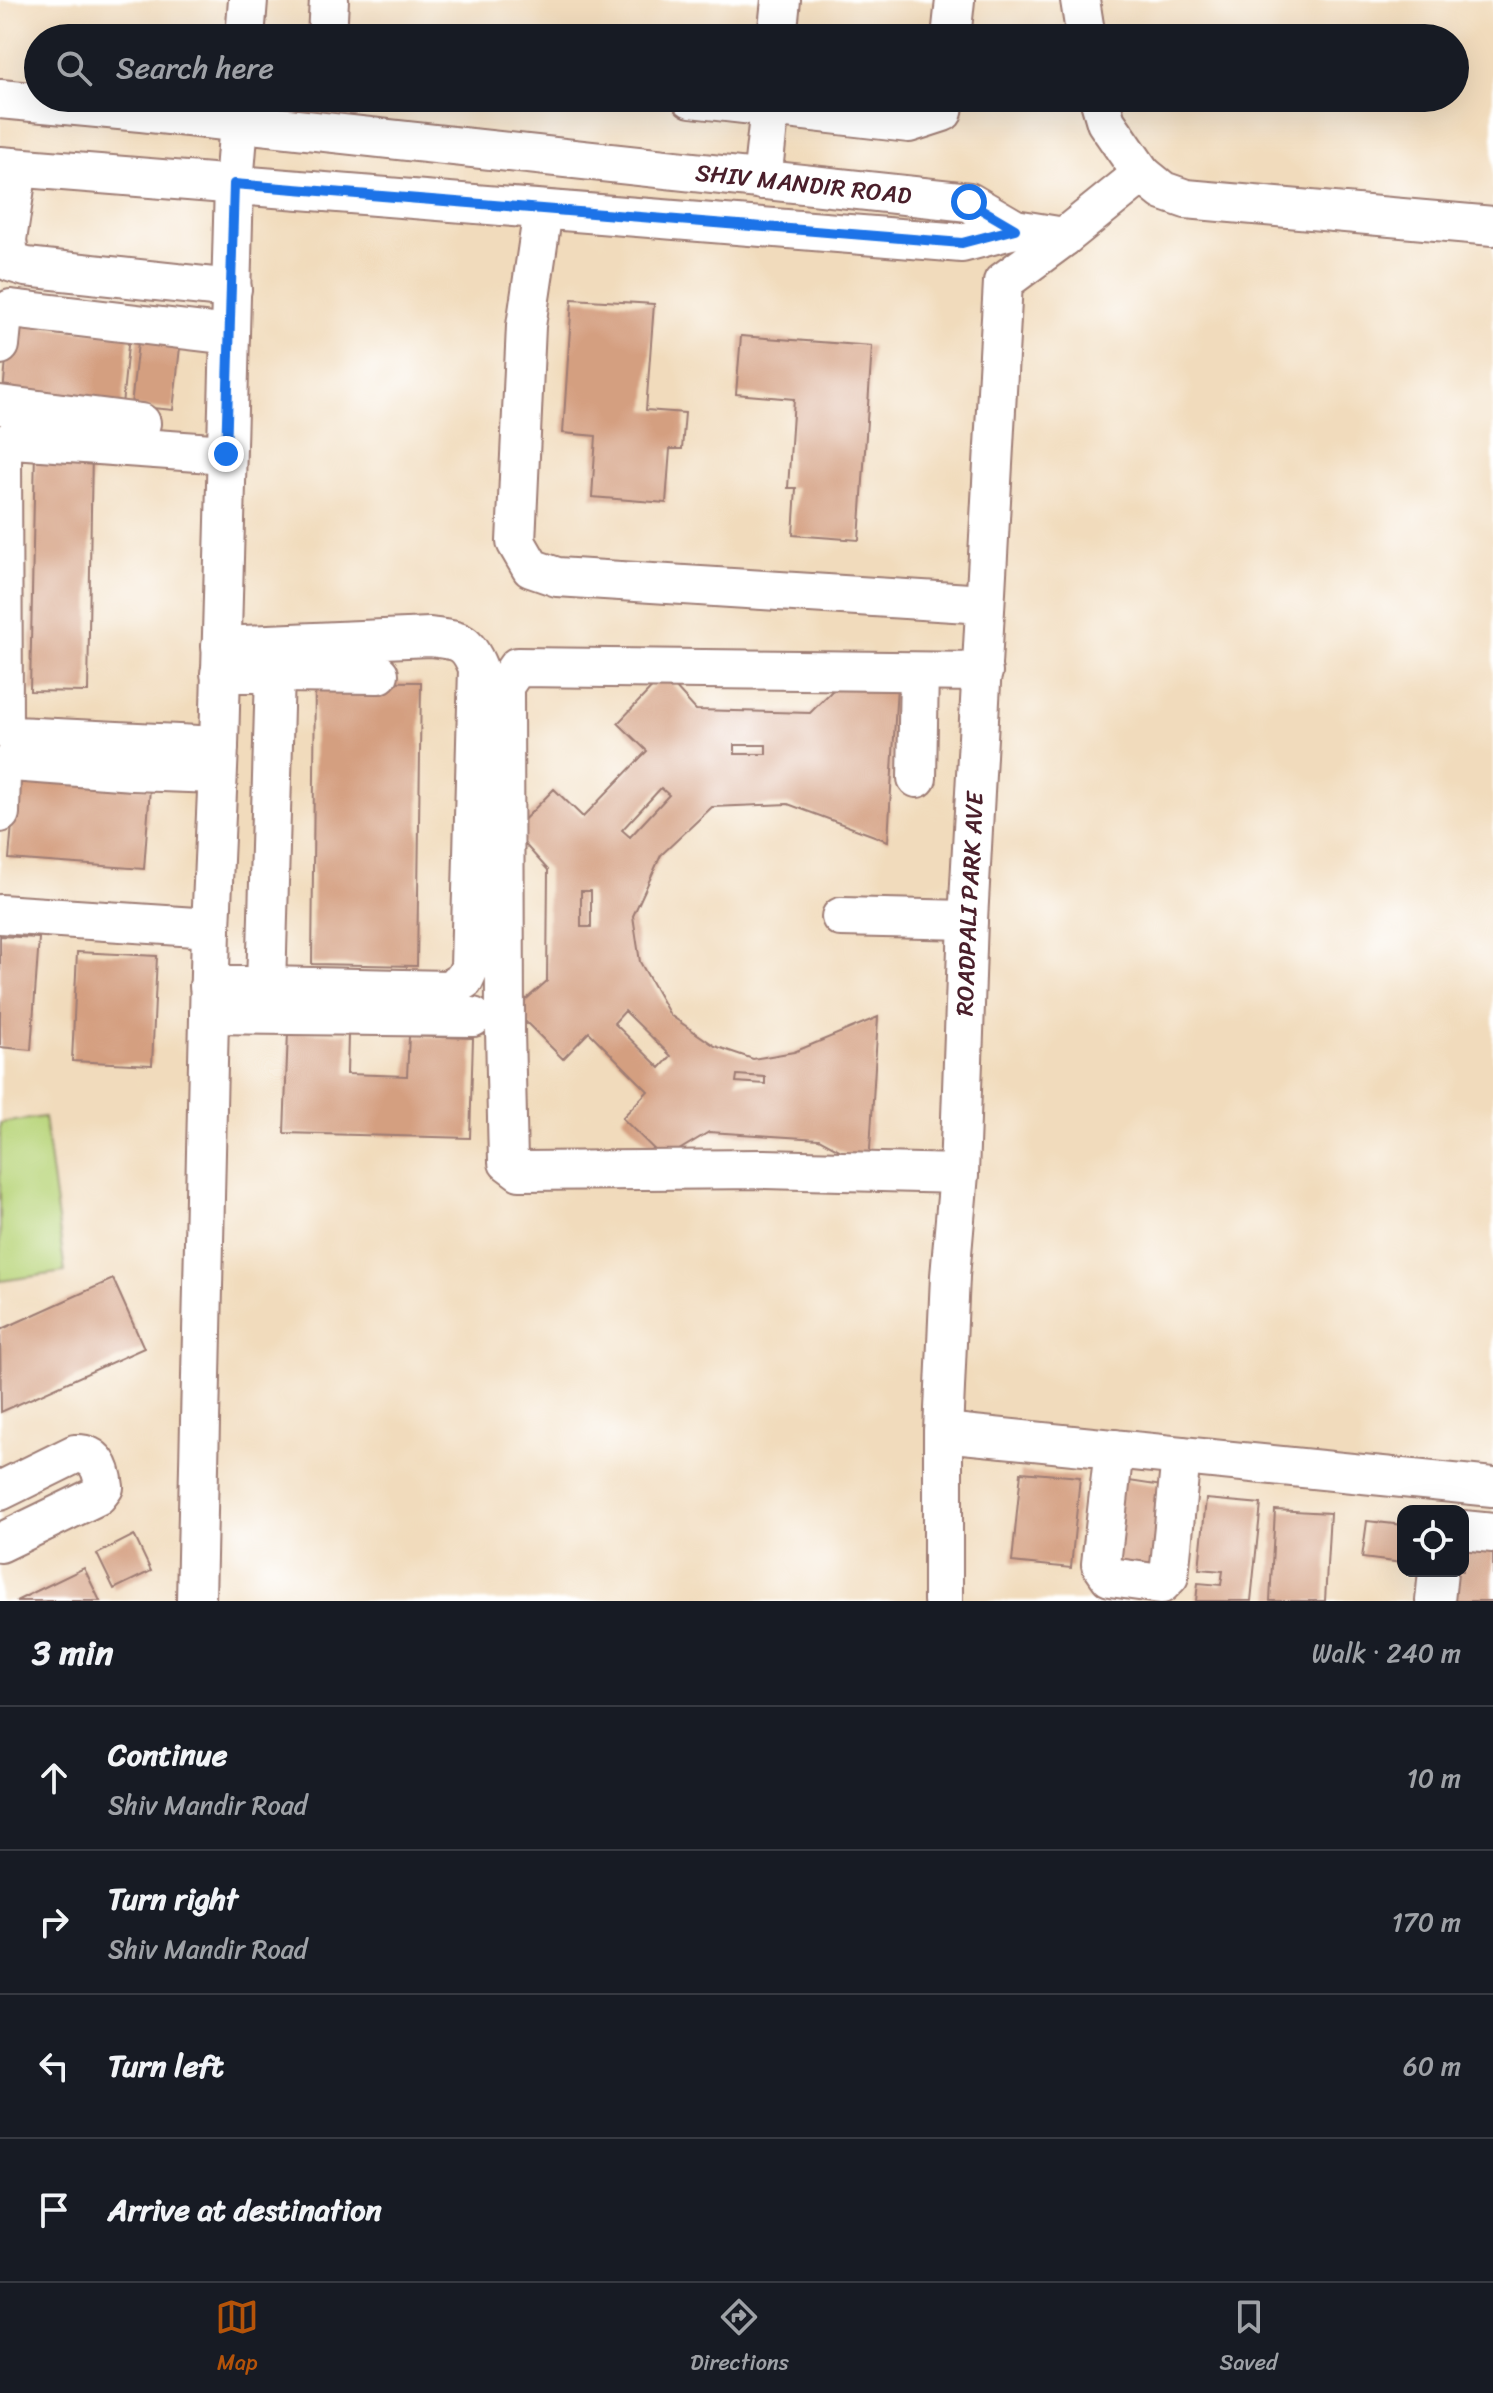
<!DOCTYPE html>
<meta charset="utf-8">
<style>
:root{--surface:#171b24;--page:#20242c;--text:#f1f3f6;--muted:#9ea1a6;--line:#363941;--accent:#b45309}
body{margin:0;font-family:Sriracha,sans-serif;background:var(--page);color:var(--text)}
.controls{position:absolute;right:24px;bottom:24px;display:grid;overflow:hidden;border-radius:16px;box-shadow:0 8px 32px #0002}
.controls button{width:72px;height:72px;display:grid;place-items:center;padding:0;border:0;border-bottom:2px solid var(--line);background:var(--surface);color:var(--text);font:40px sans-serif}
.stop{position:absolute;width:24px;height:24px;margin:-18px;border:6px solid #1a73e8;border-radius:50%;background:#fff}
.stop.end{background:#1a73e8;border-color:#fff;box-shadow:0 2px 8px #0008}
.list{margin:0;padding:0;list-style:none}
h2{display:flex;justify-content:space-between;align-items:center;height:104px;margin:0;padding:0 32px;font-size:34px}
h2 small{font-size:26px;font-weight:400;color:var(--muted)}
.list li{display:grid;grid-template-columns:52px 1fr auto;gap:24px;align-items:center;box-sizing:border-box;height:144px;padding:0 32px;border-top:2px solid var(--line)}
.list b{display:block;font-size:30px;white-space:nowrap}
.list p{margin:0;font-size:26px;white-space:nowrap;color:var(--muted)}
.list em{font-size:26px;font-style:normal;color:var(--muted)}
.icon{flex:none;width:44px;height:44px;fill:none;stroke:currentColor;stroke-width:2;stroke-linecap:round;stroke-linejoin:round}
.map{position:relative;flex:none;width:1493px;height:1601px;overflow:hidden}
.search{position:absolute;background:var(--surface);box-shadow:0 8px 32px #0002;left:24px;right:24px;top:24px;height:88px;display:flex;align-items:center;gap:20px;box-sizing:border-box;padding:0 28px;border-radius:44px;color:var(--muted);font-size:30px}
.sheet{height:680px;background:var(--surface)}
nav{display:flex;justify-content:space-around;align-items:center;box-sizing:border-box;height:112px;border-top:2px solid var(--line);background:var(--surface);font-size:22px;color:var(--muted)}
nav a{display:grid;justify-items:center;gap:4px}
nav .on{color:var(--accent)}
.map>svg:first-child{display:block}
.green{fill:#b9d57c;stroke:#827a54;stroke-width:2}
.building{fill:#d49f80;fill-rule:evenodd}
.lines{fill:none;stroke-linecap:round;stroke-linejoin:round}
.minor-casing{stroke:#9e7d74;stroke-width:42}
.minor{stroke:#fff;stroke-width:38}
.route{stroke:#1a73e8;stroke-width:10}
.labels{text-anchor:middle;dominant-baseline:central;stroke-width:7;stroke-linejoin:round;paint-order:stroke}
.street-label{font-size:24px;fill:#4a1f2b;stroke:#fff}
</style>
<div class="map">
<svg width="1493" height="1601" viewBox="0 0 1493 1601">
<rect width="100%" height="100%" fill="#fff"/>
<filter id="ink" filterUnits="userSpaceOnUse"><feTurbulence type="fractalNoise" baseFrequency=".0125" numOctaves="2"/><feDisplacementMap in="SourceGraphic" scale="16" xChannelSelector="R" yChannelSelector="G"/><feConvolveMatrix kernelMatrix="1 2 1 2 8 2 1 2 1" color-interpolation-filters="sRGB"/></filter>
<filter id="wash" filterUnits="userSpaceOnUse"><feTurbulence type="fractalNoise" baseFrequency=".006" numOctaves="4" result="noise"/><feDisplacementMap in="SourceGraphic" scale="32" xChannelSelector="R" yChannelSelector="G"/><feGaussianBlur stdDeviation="1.8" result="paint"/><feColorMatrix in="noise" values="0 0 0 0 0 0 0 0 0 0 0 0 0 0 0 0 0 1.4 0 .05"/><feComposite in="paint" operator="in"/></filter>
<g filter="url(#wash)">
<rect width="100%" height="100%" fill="#f1dbbc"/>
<path class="green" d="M44,1117L65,1272L0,1281V1123Z"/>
<g id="blocks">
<path class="building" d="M572,299L654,304L646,410L685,413L682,449H670L666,503L592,497L596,436L563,433Z
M9,324L129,336L122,405L3,394Z
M139,333L181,338L173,410L131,406Z
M741,336L872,346L859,540L793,535L796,488H788L794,399L736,394Z
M35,449L92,450L88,692L30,691Z
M664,675L696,710L810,713L842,681L897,685L888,841L788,804L712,807L661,855L633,916L640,962L670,1015L715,1046L753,1059L794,1052L878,1017L869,1166L819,1139L709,1132L664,1159L622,1118L648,1091L589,1032L563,1059L514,1010L547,981L548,870L513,831L554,789L583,817L647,751L618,723ZM735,745H766V754H735ZM661,788L669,795L630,837L622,830ZM581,891H591V927H581ZM625,1011L671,1056L660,1068L614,1023ZM737,1075L765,1077V1084L736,1082Z
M315,681L421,682L417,966L312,964Z
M16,777L150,788L144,869L9,859Z
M0,936L39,938L31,1050L0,1047Z
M77,952L157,956L152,1065L72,1061Z
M288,1032L348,1034L347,1074L407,1076L409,1036L473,1038L470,1138L284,1133Z
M113,1279L144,1348L1,1412L0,1330Z
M1021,1472L1080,1477L1071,1568L1012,1562Z
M1116,1479L1169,1487L1157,1571L1104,1564Z
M1206,1499L1261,1504L1251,1601H1196L1198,1583L1221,1585L1223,1571L1199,1569Z
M1275,1510L1330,1513L1325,1601H1270Z
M1367,1521L1403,1525V1563L1362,1558Z
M134,1535L151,1571L114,1589L97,1554Z
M1463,1538L1493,1542V1601H1448L1451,1584H1456L1452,1571H1463Z
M84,1568L100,1601H16Z"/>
</g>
</g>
<g filter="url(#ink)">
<use href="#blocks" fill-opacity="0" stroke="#9e7d74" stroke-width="2"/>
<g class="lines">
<g class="minor-casing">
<g id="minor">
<path d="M1080,0L1086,38"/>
<path d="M245,38L248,0"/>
<path d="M329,38L327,36L329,0"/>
<path d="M777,38L781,0"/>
<path d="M951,38L955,0"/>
<path d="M691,98L909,123L943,112L945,98"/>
<path d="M1099,98L1106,122L1142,174"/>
<path id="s1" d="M0,99L141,112L969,202L1015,229L1064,237"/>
<path d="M0,166L962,243L1015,229"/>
<path d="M18,168L7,240L10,262L26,267L232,289"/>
<path d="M762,180L771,98"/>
<path d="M543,210L526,326L516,542L531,568L557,577L985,604"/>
<path d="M0,345L3,315L11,309L230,335"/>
<path d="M0,405L141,423"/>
<path d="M221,646L430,637C459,641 466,639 478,668L470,967L464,980L448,990L266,986"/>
<path d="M276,647L275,673L379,674"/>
<path d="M219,746L15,736L3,726L2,450L13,439L226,454"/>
<path d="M917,778L919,672"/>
<path d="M0,813L1,773L12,762L133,771L216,774"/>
<path d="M0,914L211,928"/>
<path d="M841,917L968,920"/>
<path d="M209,986H266L275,673H220"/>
<path d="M209,1014L473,1017"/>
<path d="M959,1174L764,1169L520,1171L508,1162L505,1030L504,686L517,667L983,672"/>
<path d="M943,1432L1493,1487"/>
<path d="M1114,1449L1101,1564L1110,1577L1161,1584L1169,1576L1181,1456"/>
<path d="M0,1491L75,1454C96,1453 102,1468 104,1487L97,1496L0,1543"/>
<path d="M1463,1530L1493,1533"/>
<path d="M196,1601L211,928L219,746L234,184L241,98"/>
<path id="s2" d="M943,1601V1432L950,1276L959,1174L968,920L1003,282L1064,237L1142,174L1163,191L1186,199L1493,226"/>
<path d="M1435,1601L1438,1571"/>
</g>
</g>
<use href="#minor" class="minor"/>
</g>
</g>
<g class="lines" filter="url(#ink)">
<path class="route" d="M226,454L234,184L962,243L1015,229L969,202"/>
</g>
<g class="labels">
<g class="street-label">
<text stroke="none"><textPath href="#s1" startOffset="808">SHIV MANDIR ROAD</textPath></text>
<text stroke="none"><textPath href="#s2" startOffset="698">ROADPALI PARK AVE</textPath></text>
</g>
</g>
</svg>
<div class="controls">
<button><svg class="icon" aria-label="locate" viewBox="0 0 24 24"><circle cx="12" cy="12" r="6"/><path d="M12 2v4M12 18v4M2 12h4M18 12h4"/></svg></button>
</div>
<div class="stop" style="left:969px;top:202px"></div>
<div class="stop end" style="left:226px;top:454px"></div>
<div class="search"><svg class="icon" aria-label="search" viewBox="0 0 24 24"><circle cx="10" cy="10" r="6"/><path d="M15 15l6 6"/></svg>Search here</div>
</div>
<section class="sheet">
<h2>3 min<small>Walk · 240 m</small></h2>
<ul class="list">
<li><svg class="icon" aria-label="ahead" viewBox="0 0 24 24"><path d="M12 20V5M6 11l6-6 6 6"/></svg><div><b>Continue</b><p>Shiv Mandir Road</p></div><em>10 m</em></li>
<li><svg class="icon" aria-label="right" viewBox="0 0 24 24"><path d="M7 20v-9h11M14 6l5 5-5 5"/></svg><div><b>Turn right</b><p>Shiv Mandir Road</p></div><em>170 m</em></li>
<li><svg class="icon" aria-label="left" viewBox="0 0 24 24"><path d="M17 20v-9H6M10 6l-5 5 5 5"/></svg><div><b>Turn left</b></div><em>60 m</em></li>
<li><svg class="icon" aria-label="arrive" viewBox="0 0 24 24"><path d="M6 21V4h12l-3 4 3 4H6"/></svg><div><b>Arrive at destination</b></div></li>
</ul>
</section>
<nav>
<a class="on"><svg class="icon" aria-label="map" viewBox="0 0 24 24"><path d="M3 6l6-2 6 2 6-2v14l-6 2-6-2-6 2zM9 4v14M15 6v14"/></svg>Map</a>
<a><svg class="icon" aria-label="directions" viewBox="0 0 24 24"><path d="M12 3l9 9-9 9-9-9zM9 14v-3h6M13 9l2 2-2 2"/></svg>Directions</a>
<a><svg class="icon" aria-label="saved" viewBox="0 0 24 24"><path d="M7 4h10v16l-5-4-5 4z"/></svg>Saved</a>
</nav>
